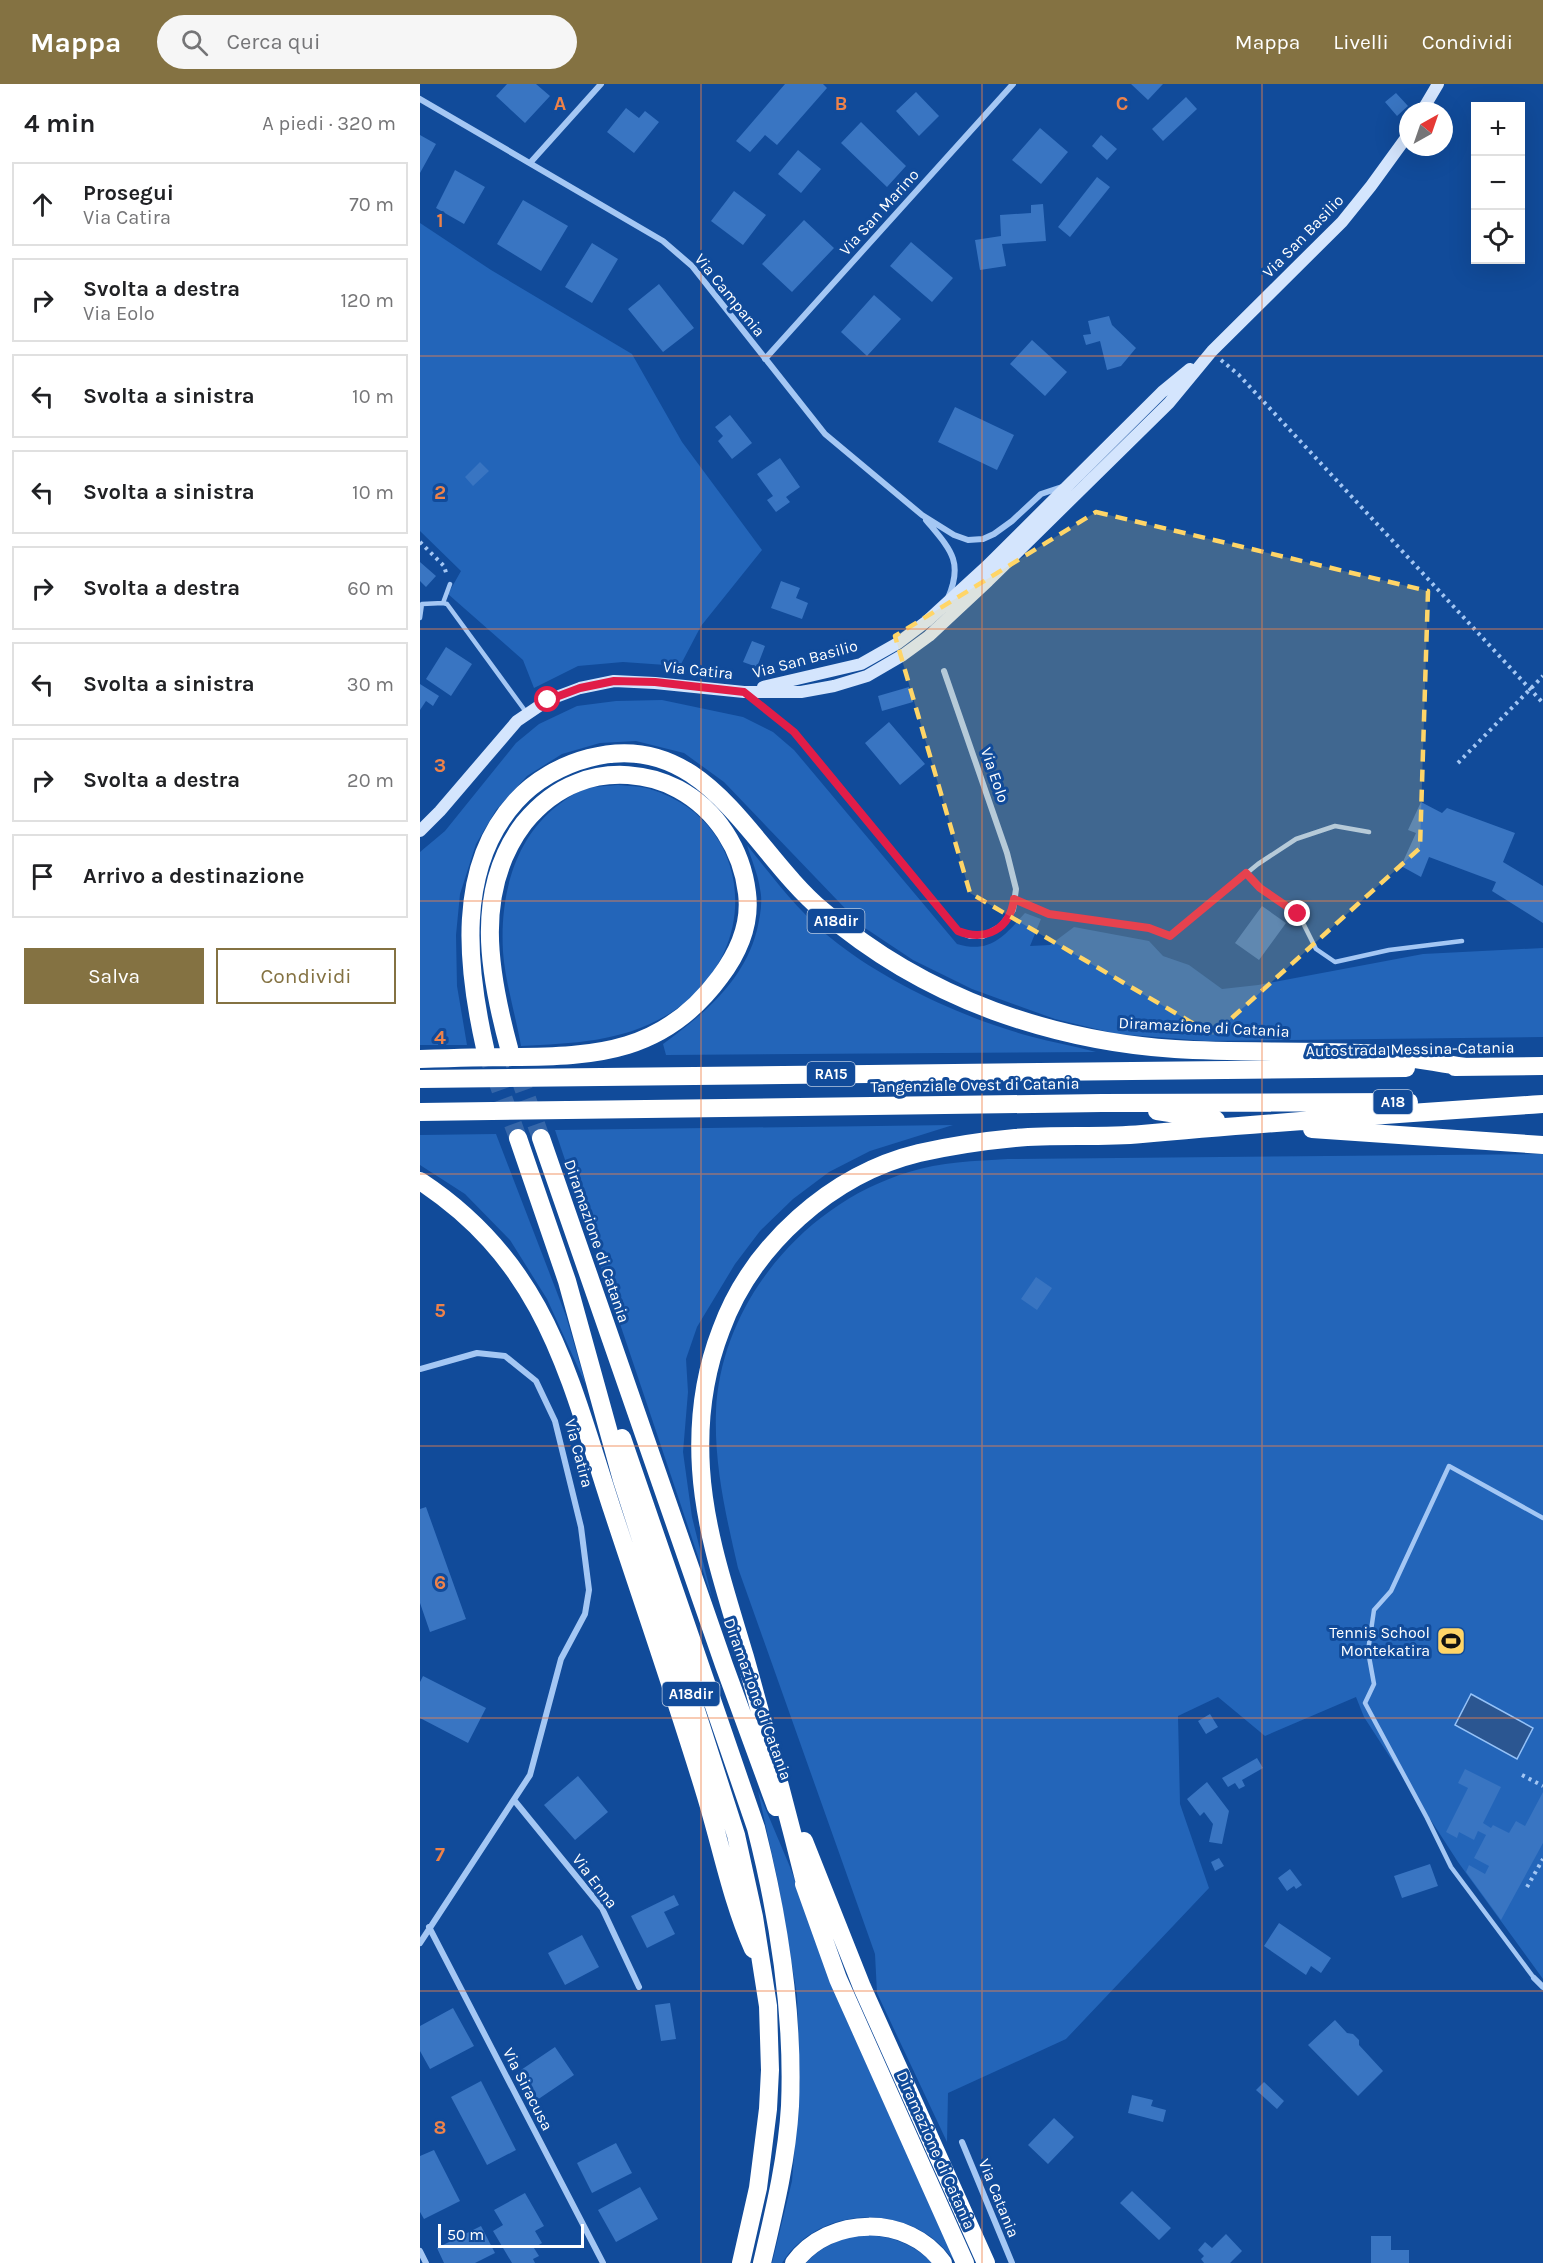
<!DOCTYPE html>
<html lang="it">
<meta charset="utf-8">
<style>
:root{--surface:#fff;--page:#f6f6f6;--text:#202124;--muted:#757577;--line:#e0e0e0;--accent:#847242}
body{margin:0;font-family:Karla,sans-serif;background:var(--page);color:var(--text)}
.controls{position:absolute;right:18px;top:18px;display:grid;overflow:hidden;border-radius:0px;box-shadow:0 6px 24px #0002}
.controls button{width:54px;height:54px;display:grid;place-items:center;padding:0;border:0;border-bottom:2px solid var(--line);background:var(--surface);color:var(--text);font:30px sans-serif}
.compass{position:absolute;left:979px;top:18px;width:54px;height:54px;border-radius:50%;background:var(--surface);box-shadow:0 6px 24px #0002;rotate:40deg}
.scale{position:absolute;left:18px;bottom:15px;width:146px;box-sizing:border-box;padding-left:6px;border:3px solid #fff;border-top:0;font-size:16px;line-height:21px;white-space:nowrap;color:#fff;-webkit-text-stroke:4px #114b9a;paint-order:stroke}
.stop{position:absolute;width:18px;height:18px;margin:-14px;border:4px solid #e11d48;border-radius:50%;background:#fff}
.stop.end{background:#e11d48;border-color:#fff;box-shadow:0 2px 6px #0008}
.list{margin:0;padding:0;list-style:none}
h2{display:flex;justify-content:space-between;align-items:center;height:78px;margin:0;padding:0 24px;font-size:26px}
h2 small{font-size:20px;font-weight:400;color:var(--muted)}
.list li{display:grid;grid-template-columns:39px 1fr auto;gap:18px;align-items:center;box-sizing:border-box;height:84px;margin:0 12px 12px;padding:0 12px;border:2px solid var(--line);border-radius:0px}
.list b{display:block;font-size:22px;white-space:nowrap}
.list p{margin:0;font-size:20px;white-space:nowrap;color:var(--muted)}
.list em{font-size:20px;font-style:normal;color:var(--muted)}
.actions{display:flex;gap:12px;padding:18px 24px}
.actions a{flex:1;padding:14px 0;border:2px solid var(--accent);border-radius:0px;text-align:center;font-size:21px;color:var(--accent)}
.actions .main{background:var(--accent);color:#fff}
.icon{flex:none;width:33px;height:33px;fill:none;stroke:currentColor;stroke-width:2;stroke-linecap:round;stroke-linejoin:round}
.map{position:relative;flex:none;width:1123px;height:2179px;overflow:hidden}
header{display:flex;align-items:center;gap:36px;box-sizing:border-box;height:84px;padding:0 30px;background:var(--accent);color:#fff}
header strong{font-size:28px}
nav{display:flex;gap:33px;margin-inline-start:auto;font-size:21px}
.search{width:420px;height:54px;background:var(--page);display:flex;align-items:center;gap:15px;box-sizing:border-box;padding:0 21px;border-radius:33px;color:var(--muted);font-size:22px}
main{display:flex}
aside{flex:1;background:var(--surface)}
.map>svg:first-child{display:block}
.green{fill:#2365b9}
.water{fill:#2b5691;stroke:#95c2f8;stroke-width:1.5}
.building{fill:#3975c2}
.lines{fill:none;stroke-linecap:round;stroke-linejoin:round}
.highway-tunnel{stroke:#3566a9;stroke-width:18;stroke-dasharray:18 9;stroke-linecap:butt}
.path{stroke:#a4c7f4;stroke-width:4;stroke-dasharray:3 4.5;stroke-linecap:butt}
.lane{stroke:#a4c7f4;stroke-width:4.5}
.street{stroke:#a4c7f4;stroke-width:6}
.secondary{stroke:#d4e5fd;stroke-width:12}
.highway{stroke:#fff;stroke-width:18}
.route{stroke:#e11d48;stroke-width:8}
.marked{fill:#ffd567;fill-opacity:0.2;stroke:#ffd567;stroke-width:4.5;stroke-dasharray:12 8;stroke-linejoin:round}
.grid{fill:none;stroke:#ee8249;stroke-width:1.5;stroke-opacity:0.55}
.labels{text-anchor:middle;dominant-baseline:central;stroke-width:6;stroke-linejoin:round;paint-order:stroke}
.shield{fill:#114b9a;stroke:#b8c9e1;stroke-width:1.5}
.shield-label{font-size:15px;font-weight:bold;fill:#fff}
.street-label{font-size:16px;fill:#fff;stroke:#114b9a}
.poi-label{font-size:16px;fill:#fff;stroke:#114b9a;text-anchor:end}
.grid-label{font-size:20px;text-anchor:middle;font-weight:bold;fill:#ee8249;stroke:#114b9a;stroke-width:6;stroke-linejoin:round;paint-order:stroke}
</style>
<header>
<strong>Mappa</strong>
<div class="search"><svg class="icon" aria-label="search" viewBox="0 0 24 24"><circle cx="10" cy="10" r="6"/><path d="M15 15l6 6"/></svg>Cerca qui</div>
<nav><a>Mappa</a><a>Livelli</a><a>Condividi</a></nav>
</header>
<main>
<aside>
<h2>4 min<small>A piedi · 320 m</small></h2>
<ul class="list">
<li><svg class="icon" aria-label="ahead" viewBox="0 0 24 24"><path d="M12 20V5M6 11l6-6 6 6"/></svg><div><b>Prosegui</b><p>Via Catira</p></div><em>70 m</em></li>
<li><svg class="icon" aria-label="right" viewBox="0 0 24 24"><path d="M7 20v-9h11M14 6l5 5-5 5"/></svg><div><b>Svolta a destra</b><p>Via Eolo</p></div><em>120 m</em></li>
<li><svg class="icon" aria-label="left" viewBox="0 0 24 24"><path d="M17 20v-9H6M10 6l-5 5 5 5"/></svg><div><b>Svolta a sinistra</b></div><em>10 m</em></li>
<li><svg class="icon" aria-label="left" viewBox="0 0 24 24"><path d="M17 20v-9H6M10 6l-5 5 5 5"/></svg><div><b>Svolta a sinistra</b></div><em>10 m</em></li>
<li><svg class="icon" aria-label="right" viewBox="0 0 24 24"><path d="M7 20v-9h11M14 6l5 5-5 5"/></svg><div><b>Svolta a destra</b></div><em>60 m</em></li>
<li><svg class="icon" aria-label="left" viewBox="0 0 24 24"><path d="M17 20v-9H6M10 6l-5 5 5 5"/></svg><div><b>Svolta a sinistra</b></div><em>30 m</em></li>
<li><svg class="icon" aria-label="right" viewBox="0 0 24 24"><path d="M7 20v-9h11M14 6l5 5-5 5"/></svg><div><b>Svolta a destra</b></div><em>20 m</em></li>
<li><svg class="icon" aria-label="arrive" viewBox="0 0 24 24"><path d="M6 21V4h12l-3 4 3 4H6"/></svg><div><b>Arrivo a destinazione</b></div></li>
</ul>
<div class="actions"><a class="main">Salva</a><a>Condividi</a></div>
</aside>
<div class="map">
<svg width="1123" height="2179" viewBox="0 0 1123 2179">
<rect width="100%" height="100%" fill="#114b9a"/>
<path class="green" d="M0,139L71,186L212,270L262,358L342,466L281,542L260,582L203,578L158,582L114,604L103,576L28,510L41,487L0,447Z
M242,616L323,633L353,648L374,666L537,860C571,870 584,852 605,829L621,835L610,862L630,861L654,843L729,857L743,872L769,881L802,905L838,901L1003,870L1123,864V953L786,957L697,950L635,935L552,905L493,876L442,842L304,698L264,669L216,657L180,659L142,670L107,692L76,726L56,760L40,810L36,851L37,902L47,961H0V768L25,747L96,659L119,640L157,622L196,617Z
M198,701C208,702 220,702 230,705C327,734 343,851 269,915C220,957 162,959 101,962C96,933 85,897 83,868C80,816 92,761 132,726C142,718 153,709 166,705C176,702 188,702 198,701Z
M327,761C354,795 382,832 417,859C470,900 544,934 609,952C631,958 654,962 676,968L246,971L243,960C284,930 324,897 337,846C340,833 343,818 340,805C338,790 331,775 327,761Z
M533,1041L450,1067L409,1088L373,1115L340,1147L315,1180L277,1243L266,1275L268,1308L263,1368L272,1433L292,1514L135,1046Z
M76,1050L146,1232L166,1301L127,1215L90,1156L45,1110L0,1081V1051Z
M1123,1070V1895L1038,1778L944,1633L936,1613L845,1652L798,1613L758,1632L760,1720L789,1804L646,1955L528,2009L527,2058L457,1909L455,1870L318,1484C306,1432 294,1381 296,1327C301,1218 385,1119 489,1088C520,1078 555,1077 588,1075Z
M338,1707L370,1783L424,1930L535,2177C526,2167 517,2156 505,2149C457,2120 392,2132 362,2179H352L372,2097L380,1999L377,1911L358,1798Z
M439,2151C468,2151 492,2158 512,2179H386C400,2163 418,2156 439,2151Z"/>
<path class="water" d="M1051,1610L1113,1644L1097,1675L1035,1641Z"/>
<path class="building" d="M87,0H116L130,12L105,39L76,12Z
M365,0H403L407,4L357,61L345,51L330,68L316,57Z
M711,0H743L728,16Z
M496,8L519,32L499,52L476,27Z
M976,9L988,22L977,32L965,18Z
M766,13L777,25L743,57L732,45Z
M206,24L219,34L225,27L239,38L214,69L187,48Z
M441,38L486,82L467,103L421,59Z
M620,44L648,68L621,100L592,76Z
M0,51L16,60L0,89Z
M681,51L697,65L687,76L672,62Z
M378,66L401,85L381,109L358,90Z
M35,86L65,103L44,140L16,124Z
M677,93L690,103L650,153L638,143Z
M314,107L346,131L323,161L291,137Z
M103,116L148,142L121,187L77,160Z
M623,120L626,157L582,160L586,182L560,186L555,156L581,152L580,131L611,129V121Z
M384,136L414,164L372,208L342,180Z
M491,158L533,194L512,218L470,182Z
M172,159L198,175L172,219L145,203Z
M239,200L274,244L243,268L208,225Z
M454,211L481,235L447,272L421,248Z
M689,232L692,241L716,264L701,282L687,286L680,257L666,261L663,251L671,250L668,237Z
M612,256L647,288L625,312L590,280Z
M535,323L594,351L577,386L518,358Z
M310,331L332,359L312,375L298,357L303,352L295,343Z
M360,374L380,403L366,413L370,418L356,428L347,416L353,412L337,390Z
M60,378L69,387L53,402L45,393Z
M0,478L16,492L6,503L0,497Z
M361,497L380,504L376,514L388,519L382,535L351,524Z
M332,557L345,562L337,583L323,578Z
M26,563L52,580L31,612L6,595Z
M0,600L19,612L13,622L6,617L0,626Z
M489,603L493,618L462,627L458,612Z
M469,638L505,680L480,701L445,659Z
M1001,718L1022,729L1027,724L1095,749L1083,778L1123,802V839L1072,807L1076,798L1009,773L1001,793L981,782L996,749L988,746Z
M842,822L866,839L839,876L815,859Z
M616,1193L632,1204L617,1226L601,1215Z
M6,1423L46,1535L10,1548L0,1519V1425Z
M3,1592L66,1624L48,1659L0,1634V1598Z
M790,1630L798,1643L786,1650L778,1637Z
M837,1674L843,1684L822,1696L825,1702L819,1705L815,1699L808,1703L802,1694Z
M1045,1685L1081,1703L1063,1739L1071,1744L1073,1741L1089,1749L1096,1737L1105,1742L1123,1708V1759L1081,1836L1046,1788L1049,1781L1065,1790L1069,1782L1054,1774L1066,1751L1058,1747L1054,1756L1039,1748L1037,1754L1026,1748L1048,1704L1038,1699Z
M158,1692L188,1728L155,1756L124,1721Z
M787,1698L809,1727L802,1760L789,1758L793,1740L784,1728L780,1732L767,1715Z
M799,1774L804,1782L795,1787L791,1778Z
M1010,1780L1018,1802L982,1814L974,1792Z
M870,1785L882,1801L876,1805L874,1802L867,1807L858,1794Z
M254,1811L259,1821L244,1828L255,1850L227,1864L211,1832Z
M859,1839L911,1874L901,1889L891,1882L886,1891L844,1862Z
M162,1851L179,1883L145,1901L128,1869Z
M250,1919L256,1955L241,1957L235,1921Z
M33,1924L54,1962L10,1985L0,1967V1942Z
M915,1936L927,1949L933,1950L939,1956V1961L963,1987L938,2012L888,1961Z
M135,1963L154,1991L117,2016L98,1988Z
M61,1997L96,2066L67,2081L31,2013Z
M844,1998L864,2017L857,2025L836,2006Z
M712,2011L733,2016L731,2022L746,2026L743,2038L708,2029Z
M634,2034L654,2053L628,2080L608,2061Z
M196,2059L212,2089L172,2109L157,2079Z
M14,2066L40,2117L4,2135L0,2128V2072Z
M220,2103L238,2135L196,2158L178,2126Z
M712,2107L751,2144L739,2156L700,2119Z
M105,2109L124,2142L115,2147L122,2159L114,2164L119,2172L113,2175L115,2179H92L73,2147L83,2141L74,2126Z
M61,2142L75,2169L55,2179H24L17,2164Z
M806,2150L822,2167L810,2179H784L781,2175L784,2172L778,2166L785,2158L792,2164Z
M951,2152H971V2166H989V2179H951Z"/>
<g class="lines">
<path class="highway-tunnel" d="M65,964L98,1054
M89,964L121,1054"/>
<path class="path" d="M801,276L819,291L1123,619
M0,458L24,482L27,492
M1038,679L1123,592
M1102,1691L1123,1702
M1107,1803L1123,1775"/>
<path class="lane" d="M30,500L23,519L27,520L106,628
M0,534L2,520L23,519
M826,789L840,804L878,829L896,865L915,878L969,866L1042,857
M594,815L629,830L729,844L750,852L838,780L876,755L915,742L949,748
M1114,1894L1031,1783L1007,1734L945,1619L954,1600L948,1567L954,1526L971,1507L1029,1382L1123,1434"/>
<path class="street" d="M0,15L243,157L272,182L405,350L502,431L534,451L548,456L563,455L574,450L592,437L621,410L642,403
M110,79L181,0
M345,275L593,0
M506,436C530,465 544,477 528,514
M327,610L374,648L538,847L550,852H563L581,842L593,826L596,805L587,769L524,587
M0,1285L57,1269L85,1272L116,1297L135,1337L161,1443L169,1506L165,1530L141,1575L110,1691L0,1859
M94,1716L182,1824L219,1903
M9,1843L183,2179
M1114,1894L1123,1903
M542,2058L592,2179
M0,2167L6,2179"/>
<path class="secondary" d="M1002,27L1018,0
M343,603L441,580L478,559L507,537L567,482L742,308L770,285
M0,747L20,727L97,637L128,616L160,604L194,597L235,599L324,608H381L414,602L447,592L483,571L509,552L568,497L749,319L792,267L922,138L951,102L988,51"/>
<path class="highway" d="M65,964C47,884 35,784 96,717C115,696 142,681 169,674C286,643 330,766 403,827C453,870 512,904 574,927C632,948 693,961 755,965C816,969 878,966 940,969C975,970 1010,978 1045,983
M0,975C30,974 61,973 91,973C177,973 245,968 300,893C318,869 331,840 327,809C322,766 297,726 258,705C228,689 189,686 157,699C136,707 118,722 104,739C53,806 69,890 89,964
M1035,983L1123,982
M0,995L986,984
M737,1027L796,1036
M0,1028L682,1019L989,1018
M892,1045L1123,1061
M98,1054L147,1197L202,1396L316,1751L334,1833L348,1922L350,1986L348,2025L338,2104L321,2179
M121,1054L304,1581L356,1723
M0,1097C126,1180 148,1290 192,1425C223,1519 256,1614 285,1709C301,1761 311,1815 333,1865
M202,1354L336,1744C359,1835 374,1928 370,2022C367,2075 354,2128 342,2179
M384,1757L442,1903L566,2179
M384,1800L418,1895L545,2179
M388,1811C368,1731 347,1652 325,1573C307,1512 285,1449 281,1385C278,1338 284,1290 301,1246C332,1161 412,1090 499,1069C530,1062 563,1057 595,1054C637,1050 679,1054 722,1050C855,1038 989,1029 1123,1020
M374,2179C409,2131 489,2130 523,2179"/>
</g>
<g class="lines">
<path class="route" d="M128,616L160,604L194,597L235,598L324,608L374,648L538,847C566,858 590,845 594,815L629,830L729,844L750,852L826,789L840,804L878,830"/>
</g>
<path class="marked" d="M676,428L1008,507L1000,764L793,951L550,809L475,552Z"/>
<path class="grid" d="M281,0V2179M562,0V2179M842,0V2179M0,272H1123M0,545H1123M0,817H1123M0,1090H1123M0,1362H1123M0,1634H1123M0,1907H1123"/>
<defs>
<g id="stadium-square" transform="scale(1.5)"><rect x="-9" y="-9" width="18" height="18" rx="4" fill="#ffd567" stroke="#114b9a"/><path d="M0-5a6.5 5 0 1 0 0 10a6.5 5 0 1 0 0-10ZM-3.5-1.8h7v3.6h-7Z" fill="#111"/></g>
</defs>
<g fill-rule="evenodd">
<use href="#stadium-square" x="1031" y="1557"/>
</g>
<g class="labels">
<g class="shield">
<rect x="387.5" y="825" width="57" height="24" rx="4.5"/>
<rect x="387" y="978" width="48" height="24" rx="4.5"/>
<rect x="953.5" y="1006" width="39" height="24" rx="4.5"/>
<rect x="242.5" y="1598" width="57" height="24" rx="4.5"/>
</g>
<g class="shield-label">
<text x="416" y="837">A18dir</text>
<text x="411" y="990">RA15</text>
<text x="973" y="1018">A18</text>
<text x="271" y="1610">A18dir</text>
</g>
<g class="street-label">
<text transform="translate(459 128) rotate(-48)">Via San Marino</text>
<text transform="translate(883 152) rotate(-46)">Via San Basilio</text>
<text transform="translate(310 211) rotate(51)">Via Campania</text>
<text transform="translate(385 575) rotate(-15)">Via San Basilio</text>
<text transform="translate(278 586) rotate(6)">Via Catira</text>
<text transform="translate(575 691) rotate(71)">Via Eolo</text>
<text transform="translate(784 943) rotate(3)">Diramazione di Catania</text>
<text transform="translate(990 965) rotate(-1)">Autostrada Messina-Catania</text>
<text transform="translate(555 1001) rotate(-1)">Tangenziale Ovest di Catania</text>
<text transform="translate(177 1157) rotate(71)">Diramazione di Catania</text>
<text transform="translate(159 1369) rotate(75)">Via Catira</text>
<text transform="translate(338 1615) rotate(70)">Diramazione di Catania</text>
<text transform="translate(175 1797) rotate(53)">Via Enna</text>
<text transform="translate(108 2005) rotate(63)">Via Siracusa</text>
<text transform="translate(516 2066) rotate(66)">Diramazione di Catania</text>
<text transform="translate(579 2114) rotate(68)">Via Catania</text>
</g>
<g class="poi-label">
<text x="1010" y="1548">Tennis School<tspan x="1010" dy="18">Montekatira</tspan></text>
</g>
</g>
<g class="grid-label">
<text x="140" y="26">A</text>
<text x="421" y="26">B</text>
<text x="702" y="26">C</text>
<text x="20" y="143">1</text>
<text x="20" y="415">2</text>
<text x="20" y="688">3</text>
<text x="20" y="960">4</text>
<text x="20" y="1233">5</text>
<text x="20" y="1505">6</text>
<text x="20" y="1777">7</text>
<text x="20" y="2050">8</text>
</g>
</svg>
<div class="controls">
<button>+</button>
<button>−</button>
<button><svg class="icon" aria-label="locate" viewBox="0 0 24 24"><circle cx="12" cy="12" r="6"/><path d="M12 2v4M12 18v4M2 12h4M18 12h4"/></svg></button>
</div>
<svg class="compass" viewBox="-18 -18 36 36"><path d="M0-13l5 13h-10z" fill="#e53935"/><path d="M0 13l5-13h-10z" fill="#757577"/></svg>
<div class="scale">50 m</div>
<div class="stop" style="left:128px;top:616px"></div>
<div class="stop end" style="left:878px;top:830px"></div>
</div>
</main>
